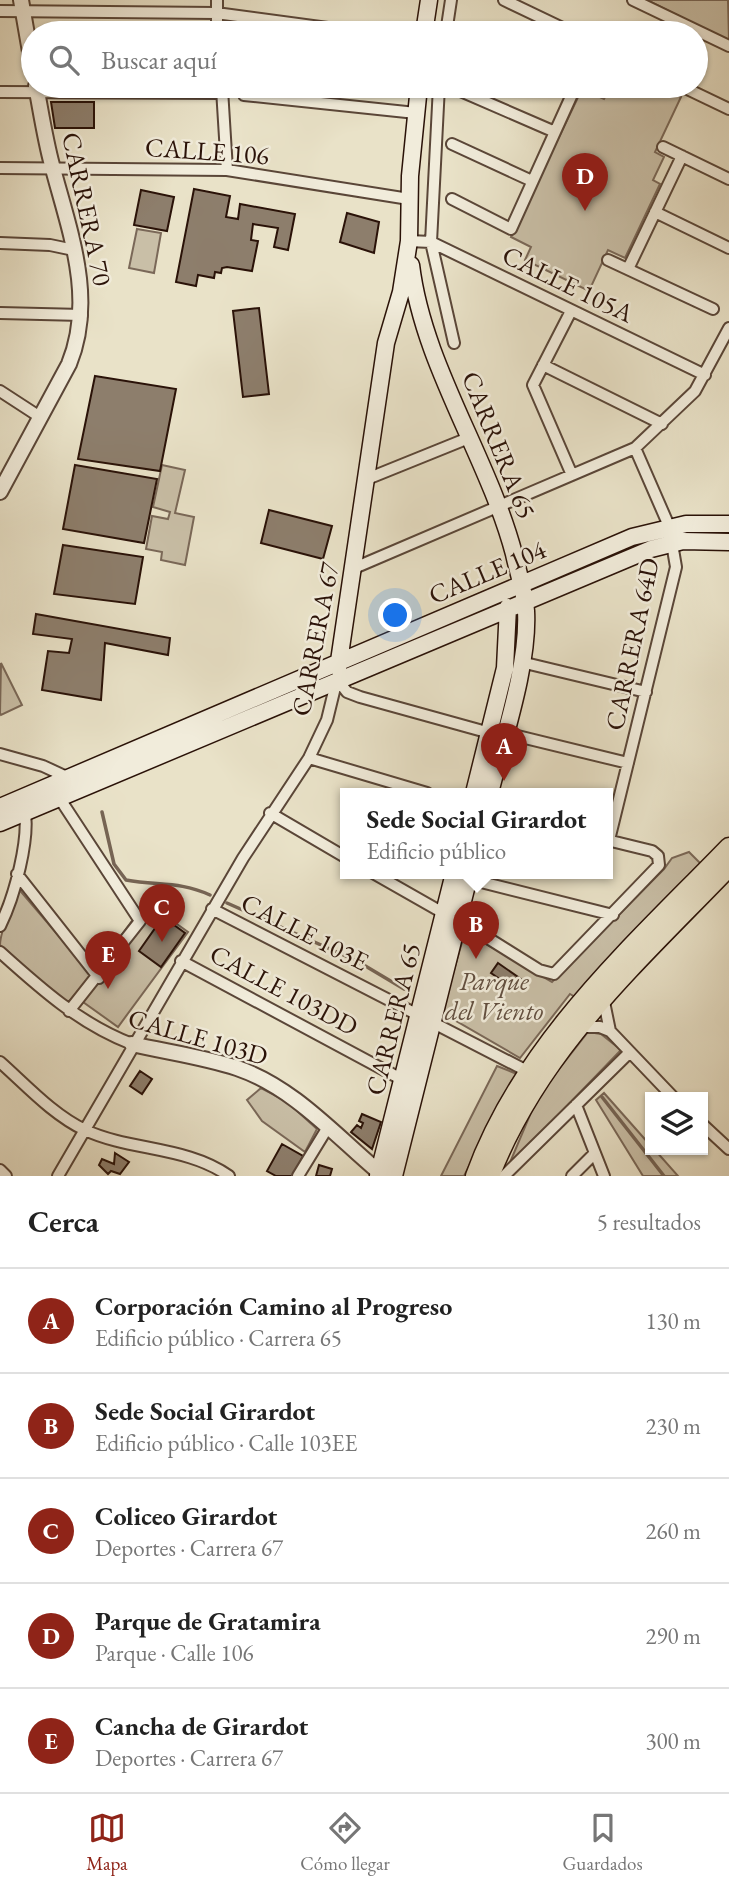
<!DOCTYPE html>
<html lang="es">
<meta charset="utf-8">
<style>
:root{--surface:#fff;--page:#f6f6f6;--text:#222;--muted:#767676;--line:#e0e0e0;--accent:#8f2418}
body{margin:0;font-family:"EB Garamond",serif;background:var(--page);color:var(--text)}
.controls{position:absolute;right:21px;bottom:21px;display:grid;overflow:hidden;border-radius:0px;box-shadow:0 2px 5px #0004}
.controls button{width:63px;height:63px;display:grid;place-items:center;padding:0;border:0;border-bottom:2px solid var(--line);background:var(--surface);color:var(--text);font:35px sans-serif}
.you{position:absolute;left:396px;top:616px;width:24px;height:24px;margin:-18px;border:5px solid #fff;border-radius:50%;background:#1a73e8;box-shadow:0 0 0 10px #1a73e833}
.badge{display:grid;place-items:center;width:46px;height:46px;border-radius:50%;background:var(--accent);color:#fff;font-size:23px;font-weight:700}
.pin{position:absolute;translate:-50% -58px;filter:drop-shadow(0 2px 4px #0008)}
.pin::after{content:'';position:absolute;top:37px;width:24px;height:21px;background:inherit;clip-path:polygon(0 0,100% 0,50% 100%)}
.popup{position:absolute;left:340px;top:788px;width:273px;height:91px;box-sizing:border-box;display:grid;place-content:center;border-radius:0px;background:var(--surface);filter:drop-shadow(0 2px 5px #0005);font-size:23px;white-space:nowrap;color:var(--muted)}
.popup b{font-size:26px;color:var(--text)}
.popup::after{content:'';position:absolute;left:50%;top:100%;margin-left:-14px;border:14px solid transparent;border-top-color:var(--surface)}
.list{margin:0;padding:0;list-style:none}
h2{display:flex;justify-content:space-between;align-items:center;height:91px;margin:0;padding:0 28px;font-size:30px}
h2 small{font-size:23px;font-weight:400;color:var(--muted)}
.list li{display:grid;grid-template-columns:46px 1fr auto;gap:21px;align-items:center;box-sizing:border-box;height:105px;padding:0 28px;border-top:2px solid var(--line)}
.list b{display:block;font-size:26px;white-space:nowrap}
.list p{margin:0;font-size:23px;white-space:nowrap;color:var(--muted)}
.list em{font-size:23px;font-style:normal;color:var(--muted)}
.icon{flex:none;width:38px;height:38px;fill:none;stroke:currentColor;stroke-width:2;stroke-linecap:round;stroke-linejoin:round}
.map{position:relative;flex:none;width:729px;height:1176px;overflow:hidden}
.search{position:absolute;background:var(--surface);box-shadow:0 2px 5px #0004;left:21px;right:21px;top:21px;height:77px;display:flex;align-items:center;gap:18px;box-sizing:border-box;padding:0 24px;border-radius:38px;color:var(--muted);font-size:26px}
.sheet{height:616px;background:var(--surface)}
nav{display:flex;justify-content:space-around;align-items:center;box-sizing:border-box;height:98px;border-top:2px solid var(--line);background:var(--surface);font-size:19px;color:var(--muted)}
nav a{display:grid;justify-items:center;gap:4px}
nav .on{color:var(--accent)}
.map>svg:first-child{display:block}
.green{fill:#c9bfa7;stroke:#7a6858;stroke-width:2}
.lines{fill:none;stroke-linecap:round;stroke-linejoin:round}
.stream{stroke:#766454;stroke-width:3.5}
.building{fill:#8d7e6c;stroke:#2a1208;stroke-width:2}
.minor-casing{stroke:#5a4638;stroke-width:14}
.tertiary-casing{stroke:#5a4638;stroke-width:18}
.secondary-casing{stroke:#2a1208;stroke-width:19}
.primary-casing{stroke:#2a1208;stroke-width:21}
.minor{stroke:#f1ecdb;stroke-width:10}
.tertiary{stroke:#f1ecdb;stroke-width:14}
.secondary{stroke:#f1ecdb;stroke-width:16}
.primary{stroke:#e9e2c8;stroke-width:18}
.labels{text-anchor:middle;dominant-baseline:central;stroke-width:5;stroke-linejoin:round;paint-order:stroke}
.street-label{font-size:26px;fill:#2a1208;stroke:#f1ecdb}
.park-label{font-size:26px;font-style:italic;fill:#624f40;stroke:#f1ecdb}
</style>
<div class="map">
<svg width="729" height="1176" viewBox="0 0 729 1176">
<rect width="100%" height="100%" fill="#e9e2c8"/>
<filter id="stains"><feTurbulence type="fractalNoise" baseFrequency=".00286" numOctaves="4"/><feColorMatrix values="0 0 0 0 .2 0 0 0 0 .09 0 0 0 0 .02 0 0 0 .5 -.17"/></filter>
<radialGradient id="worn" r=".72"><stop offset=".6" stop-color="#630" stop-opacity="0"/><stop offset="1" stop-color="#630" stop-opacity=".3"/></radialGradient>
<path class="green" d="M647,0H728L729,41Z
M606,86H657L681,97L655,152L664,157L653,180L660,184L625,258L608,250L589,291L525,260L531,247L511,237L582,89L604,99L610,88Z
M137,229L161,233L154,273L129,268Z
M162,465L185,470L175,513L194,517L185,565L161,560L162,552L146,549L152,516L168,519L170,512L153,507Z
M1,663L22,705L1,715L0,713Z
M689,852L702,865L575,997L570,994L520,1058L444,1014L443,1008L465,932L552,982L664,869L672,858Z
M17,887L92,975L146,902L188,932L118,1027L76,997L89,978L67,1004L0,945C0,930 13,904 17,887Z
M588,1032L601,1034L621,1050L508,1167L538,1096Z
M497,1066L517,1074L464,1176H441Z
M261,1088L286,1101L317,1129L305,1152L262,1121L247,1100Z
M604,1093L650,1145V1150H655L678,1176H643L596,1100Z"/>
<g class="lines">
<path class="stream" d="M102,812L114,864L126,880C158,886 179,881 210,895
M227,903L357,961L404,989
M602,1097L664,1176"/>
</g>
<path class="building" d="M51,102H94V128H55Z
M194,189L230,196L226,217L238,219L240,204L295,214L288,250L274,247L278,228L253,224L251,240L258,241L252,271L227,267L222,268L221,273L215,272L214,278L198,275L196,286L176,282Z
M141,190L174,197L167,231L134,225Z
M347,213L379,222L374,253L340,242Z
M259,308L269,394L243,397L233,311Z
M95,376L176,389L160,471L78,459Z
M75,465L157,479L144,543L63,529Z
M269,510L332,526L323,559L261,543Z
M63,545L143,557L135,604L54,594Z
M36,614L170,638L168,655L105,643L101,700L42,690L48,651L69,653L72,639L33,634Z
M163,917L185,933L161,967L139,951Z
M498,963L521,979L514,989L491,973Z
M140,1071L152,1079L142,1094L130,1086Z
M362,1114L381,1122L372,1149L351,1132L357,1125L361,1128L363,1123L359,1121Z
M282,1144L303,1156L294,1176H276L267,1171Z
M115,1153L129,1162L120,1174L111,1171L108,1174L99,1165L102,1159L114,1164Z
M319,1165L332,1169L330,1176H316Z"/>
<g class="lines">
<g class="minor-casing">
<path id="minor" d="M504,0L573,33
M633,0L729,46
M0,11L216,13L365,33
M217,33V0
M446,33L451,0
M439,86L431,242L454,343
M449,86L555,132
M681,86L729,109
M222,89L227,170
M0,92L222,93
M244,95L416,113
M452,144L532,181
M663,147L729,179
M0,168L227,170L409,199
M452,199L511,229L574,90L566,86
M655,212L729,248
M409,241L431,242L705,375
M0,243L50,245L74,250
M608,260L713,309
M628,269L682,156
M571,311L533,385L572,475
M0,313L82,315
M543,365L662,424
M0,391L40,417
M367,479L471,437
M352,569L635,448L695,391L729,328
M521,662L646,692
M337,679L347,692L360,697L490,733
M505,733L628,763
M0,754L43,766L71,779
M309,758L427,793
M60,799L140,921L69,1011
M270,813L345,857
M609,840L676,567L669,526L635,448
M373,873L445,914
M17,874L99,978
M469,879L613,915
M212,909L527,1071
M459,920L539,970L554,974L659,865L658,856L652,851L607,840
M0,926C14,898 31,837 24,807
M0,952C41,989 80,1024 132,1044
M181,961L403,1080
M603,997L610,1031
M579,1027H600L610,1031L673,1097
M0,1062C26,1085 53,1115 85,1130C130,1151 187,1146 229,1176
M576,1105L604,1176
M703,1125L729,1149
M0,1170L6,1176
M58,1176L243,858L309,758L327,720L337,679
M298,1176L328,1127
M504,1176L630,1052
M572,1176L595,1153"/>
</g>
<g class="tertiary-casing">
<path id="tertiary" d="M21,0L33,69
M0,492L69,364C96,298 69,230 52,165C45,139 41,112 36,86
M132,1044C167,1052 204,1057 237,1068C293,1087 335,1135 379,1172"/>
</g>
<g class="secondary-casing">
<path id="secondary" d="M424,33L429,0
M411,265C423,365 488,456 514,554C518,573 525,592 526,611C529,665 503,740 490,793
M338,668L386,343L401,292L409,241L410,176L419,86
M474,793L505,668L508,607
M0,807L632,537L686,524H729
M0,823L651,549L683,541L729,542
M378,1176L454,873
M394,1176L470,873"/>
</g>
<g class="primary-casing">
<path id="primary" d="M475,1176C524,1042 632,947 729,847
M490,1176C540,1048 636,964 729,867"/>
</g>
<use href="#minor" class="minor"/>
<use href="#tertiary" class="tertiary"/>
<use href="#secondary" class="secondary"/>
<use href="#primary" class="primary"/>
</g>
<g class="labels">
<g class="street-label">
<text transform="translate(207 151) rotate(4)">CALLE 106</text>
<text transform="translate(87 209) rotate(78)">CARRERA 70</text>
<text transform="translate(568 284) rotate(26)">CALLE 105A</text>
<text transform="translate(499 445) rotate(68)">CARRERA 65</text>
<text transform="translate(487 572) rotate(-23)">CALLE 104</text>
<text transform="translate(315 639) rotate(-79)">CARRERA 67</text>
<text transform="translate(632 644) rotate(-78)">CARRERA 64D</text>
<text transform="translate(305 932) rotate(27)">CALLE 103E</text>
<text transform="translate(284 990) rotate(28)">CALLE 103DD</text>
<text transform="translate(393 1019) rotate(-76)">CARRERA 65</text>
<text transform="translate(198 1037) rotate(16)">CALLE 103D</text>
</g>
<g class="park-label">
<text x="494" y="981">Parque<tspan x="494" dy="30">del Viento</tspan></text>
</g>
</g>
<rect width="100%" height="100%" filter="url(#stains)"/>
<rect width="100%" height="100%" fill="url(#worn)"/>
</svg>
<div class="controls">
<button><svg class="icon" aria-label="layers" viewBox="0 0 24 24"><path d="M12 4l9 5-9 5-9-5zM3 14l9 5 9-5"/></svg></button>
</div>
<div class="you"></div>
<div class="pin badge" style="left:504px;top:781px">A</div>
<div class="pin badge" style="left:476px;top:959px">B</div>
<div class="popup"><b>Sede Social Girardot</b>Edificio público</div>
<div class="pin badge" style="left:162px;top:942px">C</div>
<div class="pin badge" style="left:585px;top:211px">D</div>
<div class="pin badge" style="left:108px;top:989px">E</div>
<div class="search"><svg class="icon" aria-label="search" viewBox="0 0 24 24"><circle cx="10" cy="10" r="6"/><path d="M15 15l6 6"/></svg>Buscar aquí</div>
</div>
<section class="sheet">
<h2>Cerca<small>5 resultados</small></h2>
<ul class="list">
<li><span class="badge">A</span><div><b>Corporación Camino al Progreso</b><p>Edificio público · Carrera 65</p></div><em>130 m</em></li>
<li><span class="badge">B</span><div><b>Sede Social Girardot</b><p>Edificio público · Calle 103EE</p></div><em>230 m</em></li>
<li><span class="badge">C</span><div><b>Coliceo Girardot</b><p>Deportes · Carrera 67</p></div><em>260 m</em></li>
<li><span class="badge">D</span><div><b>Parque de Gratamira</b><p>Parque · Calle 106</p></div><em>290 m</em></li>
<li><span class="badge">E</span><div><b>Cancha de Girardot</b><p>Deportes · Carrera 67</p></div><em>300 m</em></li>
</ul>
</section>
<nav>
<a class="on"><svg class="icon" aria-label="map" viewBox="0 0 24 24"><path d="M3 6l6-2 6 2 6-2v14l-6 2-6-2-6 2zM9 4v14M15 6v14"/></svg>Mapa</a>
<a><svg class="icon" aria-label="directions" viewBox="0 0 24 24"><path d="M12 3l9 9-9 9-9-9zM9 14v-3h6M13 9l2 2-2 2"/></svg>Cómo llegar</a>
<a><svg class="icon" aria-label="saved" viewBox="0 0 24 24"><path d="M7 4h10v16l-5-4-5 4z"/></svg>Guardados</a>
</nav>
